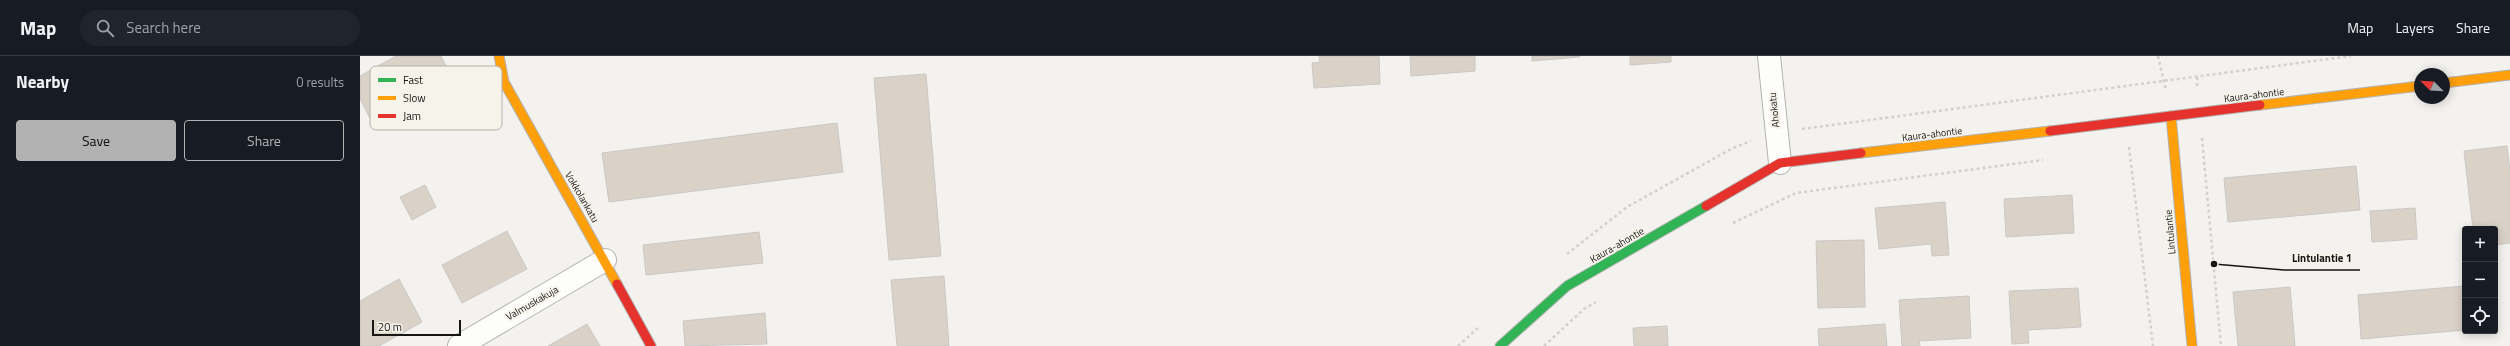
<!DOCTYPE html>
<meta charset="utf-8">
<style>
:root{--surface:#171b24;--page:#20242c;--text:#f1f3f6;--muted:#9ea1a6;--line:#363941;--accent:#b2b2b2}
body{margin:0;font-family:"Titillium Web",sans-serif;background:var(--page);color:var(--text)}
.controls{position:absolute;right:12px;bottom:12px;display:grid;overflow:hidden;border-radius:4px;box-shadow:0 2px 10px #0003}
.controls button{width:36px;height:36px;display:grid;place-items:center;padding:0;border:0;border-bottom:1px solid var(--line);background:var(--surface);color:var(--text);font:20px sans-serif}
.compass{position:absolute;left:2054px;top:12px;width:36px;height:36px;border-radius:50%;background:var(--surface);box-shadow:0 2px 10px #0003;rotate:294deg}
.scale{position:absolute;left:12px;bottom:10px;width:89px;box-sizing:border-box;padding-left:4px;border:2px solid #171614;border-top:0;font-size:11px;line-height:14px;white-space:nowrap;color:#171614;-webkit-text-stroke:3px #f6f3eb;paint-order:stroke}
.list{margin:0;padding:0;list-style:none}
h2{display:flex;justify-content:space-between;align-items:center;height:52px;margin:0;padding:0 16px;font-size:17px}
h2 small{font-size:13px;font-weight:400;color:var(--muted)}
.actions{display:flex;gap:8px;padding:12px 16px}
.actions a{flex:1;padding:9px 0;border:1px solid var(--accent);border-radius:4px;text-align:center;font-size:14px;color:var(--accent)}
.actions .main{background:var(--accent);color:#111}
.icon{flex:none;width:22px;height:22px;fill:none;stroke:currentColor;stroke-width:2;stroke-linecap:round;stroke-linejoin:round}
.map{position:relative;flex:none;width:2150px;height:290px;overflow:hidden}
header{display:flex;align-items:center;gap:24px;box-sizing:border-box;height:56px;padding:0 20px;background:var(--surface);border-bottom:1px solid var(--line)}
header strong{font-size:19px}
nav{display:flex;gap:22px;margin-inline-start:auto;font-size:14px}
.search{width:280px;height:36px;background:var(--page);display:flex;align-items:center;gap:10px;box-sizing:border-box;padding:0 14px;border-radius:22px;color:var(--muted);font-size:15px}
main{display:flex}
aside{flex:1;background:var(--surface)}
.map>svg:first-child{display:block}
.building{fill:#dad2c6;stroke:#c9c8c5}
.lines{fill:none;stroke-linecap:round;stroke-linejoin:round}
.street-casing{stroke:#b4b3b0;stroke-width:24}
.fast-casing{stroke:#b4b3b0;stroke-width:11}
.slow-casing{stroke:#b4b3b0;stroke-width:11}
.jam-casing{stroke:#b4b3b0;stroke-width:11}
.path{stroke:#d2d1d0;stroke-width:2.5;stroke-dasharray:3 3;stroke-linecap:butt}
.street{stroke:#fdfdfc;stroke-width:22}
.fast{stroke:#30b455;stroke-width:9}
.slow{stroke:#ff9f0a;stroke-width:9}
.jam{stroke:#e5322d;stroke-width:9}
.labels{text-anchor:middle;dominant-baseline:central;stroke-width:4;stroke-linejoin:round;paint-order:stroke}
.street-label{font-size:10px;fill:#171614;stroke:#f6f3eb}
.key{fill:#f6f3eb;stroke:#b3b1aa;stroke-width:1}
.key-label{font-size:11px;fill:#171614}
.leader{fill:none;stroke:#171614;stroke-width:1.5}
.callout-dot{fill:#171614;stroke:#f6f3eb;stroke-width:1.5}
.callout-label{font-size:11px;text-anchor:middle;font-weight:bold;fill:#171614;stroke:#f6f3eb;stroke-width:4;stroke-linejoin:round;paint-order:stroke}
</style>
<header>
<strong>Map</strong>
<div class="search"><svg class="icon" aria-label="search" viewBox="0 0 24 24"><circle cx="10" cy="10" r="6"/><path d="M15 15l6 6"/></svg>Search here</div>
<nav><a>Map</a><a>Layers</a><a>Share</a></nav>
</header>
<main>
<aside>
<h2>Nearby<small>0 results</small></h2>
<ul class="list">
</ul>
<div class="actions"><a class="main">Save</a><a>Share</a></div>
</aside>
<div class="map">
<svg width="2150" height="290" viewBox="0 0 2150 290">
<rect width="100%" height="100%" fill="#f3f2ee"/>
<path class="building" d="M36,0H81L93,23L13,68L0,43V20Z
M959,0H1019L1020,28L954,32L952,7L960,6Z
M1050,0H1115V15L1051,20Z
M1172,0H1220V1L1172,5Z
M1270,0H1311V6L1270,9Z
M566,18L581,200L529,204L514,22Z
M477,67L483,116L249,146L242,97Z
M2147,90L2150,115V187L2135,189V173H2113L2104,95Z
M1996,110L2000,154L1868,166L1864,122Z
M65,129L76,151L52,164L40,141Z
M1712,139L1714,177L1646,181L1644,143Z
M1585,146L1589,199L1572,200L1571,188L1519,193L1515,152Z
M2055,152L2057,183L2012,186L2010,155Z
M147,175L167,213L102,247L82,209Z
M399,176L403,207L286,219L283,189Z
M1504,184L1505,251L1458,252L1456,185Z
M584,220L589,290H537L531,224Z
M39,223L62,266L19,290H0V245Z
M2105,230V274L2001,283L1998,239Z
M1930,231L1935,290H1878L1873,236Z
M1718,232L1721,271L1668,274L1669,287L1652,288L1649,235Z
M1609,240L1611,282L1559,285L1560,290H1542L1539,244Z
M405,257L407,288L325,290L323,265Z
M227,268L240,290H188Z
M1525,268L1527,290H1459L1458,273Z
M1307,270L1308,290H1274L1273,272Z"/>
<g class="lines">
<g class="street-casing">
<path id="street" d="M1409,0L1420,107
M99,290L245,204"/>
</g>
<g class="fast-casing">
<path id="fast" d="M1140,290L1207,230L1346,150"/>
</g>
<g class="slow-casing">
<path id="slow" d="M139,0L144,26L257,228
M2084,27L2150,19
M1900,49L2060,30
M1811,60L1832,290
M1501,97L1690,75"/>
</g>
<g class="jam-casing">
<path id="jam" d="M1690,75L1900,49
M1346,150L1420,107L1501,97
M257,228L291,290"/>
</g>
<path class="path" d="M1798,0L1806,34
M1837,21V31
M1442,73L1991,0
M1842,82L1861,290
M1769,91L1793,290
M1373,167L1436,137L1683,104
M1207,198L1267,151L1373,92L1391,85
M1098,290L1120,270
M1184,290L1224,253L1236,246"/>
<use href="#street" class="street"/>
<use href="#fast" class="fast"/>
<use href="#slow" class="slow"/>
<use href="#jam" class="jam"/>
</g>
<g class="labels">
<g class="street-label">
<text transform="translate(1894 39) rotate(-7)">Kaura-ahontie</text>
<text transform="translate(1414 54) rotate(-96)">Ahokatu</text>
<text transform="translate(1572 78) rotate(-7)">Kaura-ahontie</text>
<text transform="translate(222 141) rotate(60)">Vokkolankatu</text>
<text transform="translate(1810 176) rotate(-95)">Lintulantie</text>
<text transform="translate(1257 189) rotate(-30)">Kaura-ahontie</text>
<text transform="translate(172 247) rotate(-30)">Valmuskakuja</text>
</g>
</g>
<rect x="10" y="10" width="132" height="64" rx="6" class="key"/>
<rect x="18" y="22" width="18" height="4" fill="#30b455"/>
<rect x="18" y="40" width="18" height="4" fill="#ff9f0a"/>
<rect x="18" y="58" width="18" height="4" fill="#e5322d"/>
<g class="key-label">
<text x="43" y="28">Fast</text>
<text x="43" y="46">Slow</text>
<text x="43" y="64">Jam</text>
</g>
<path class="leader" d="M1854 208L1924 214H2000"/>
<circle class="callout-dot" cx="1854" cy="208" r="4"/>
<g class="callout-label">
<text x="1962" y="206">Lintulantie 1</text>
</g>
</svg>
<div class="controls">
<button>+</button>
<button>−</button>
<button><svg class="icon" aria-label="locate" viewBox="0 0 24 24"><circle cx="12" cy="12" r="6"/><path d="M12 2v4M12 18v4M2 12h4M18 12h4"/></svg></button>
</div>
<svg class="compass" viewBox="-18 -18 36 36"><path d="M0-13l5 13h-10z" fill="#e53935"/><path d="M0 13l5-13h-10z" fill="#9ea1a6"/></svg>
<div class="scale">20 m</div>
</div>
</main>
